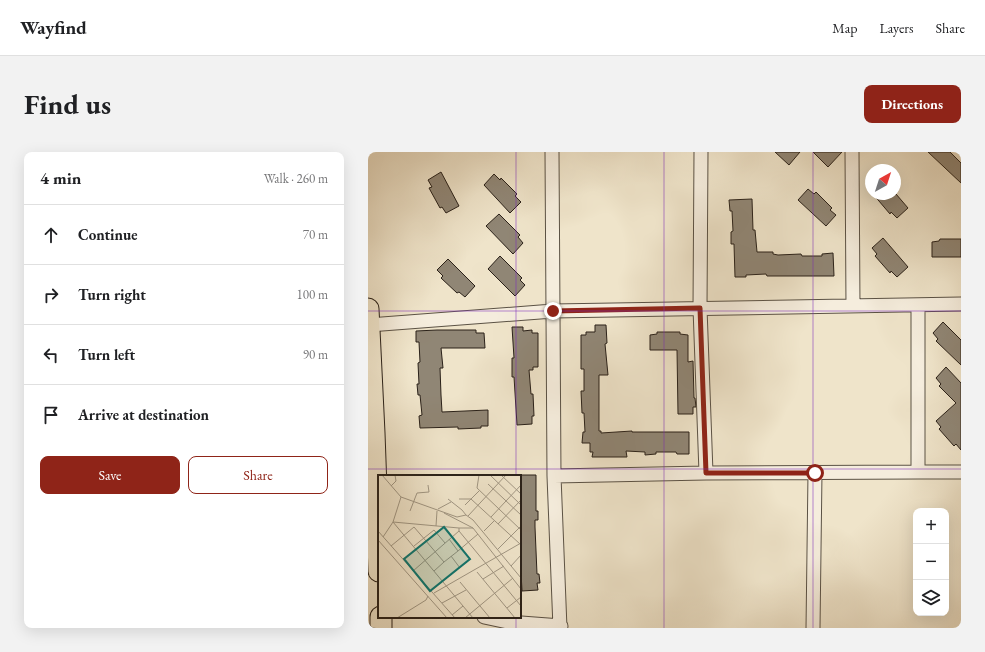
<!DOCTYPE html>
<meta charset="utf-8">
<style>
:root{--surface:#fff;--page:#f2f2f2;--text:#202124;--muted:#757577;--line:#e0e0e0;--accent:#8f2418}
body{margin:0;font-family:"EB Garamond",serif;background:var(--page);color:var(--text)}
.controls{position:absolute;right:12px;bottom:12px;display:grid;overflow:hidden;border-radius:8px;box-shadow:0 4px 16px #0002}
.controls button{width:36px;height:36px;display:grid;place-items:center;padding:0;border:0;border-bottom:1px solid var(--line);background:var(--surface);color:var(--text);font:20px sans-serif}
.compass{position:absolute;left:497px;top:12px;width:36px;height:36px;border-radius:50%;background:var(--surface);box-shadow:0 4px 16px #0002;rotate:39deg}
.stop{position:absolute;width:12px;height:12px;margin:-9px;border:3px solid #8f2418;border-radius:50%;background:#fff}
.stop.end{background:#8f2418;border-color:#fff;box-shadow:0 1px 4px #0008}
.list{margin:0;padding:0;list-style:none}
h2{display:flex;justify-content:space-between;align-items:center;height:52px;margin:0;padding:0 16px;font-size:17px}
h2 small{font-size:13px;font-weight:400;color:var(--muted)}
.list li{display:grid;grid-template-columns:26px 1fr auto;gap:12px;align-items:center;box-sizing:border-box;height:60px;padding:0 16px;border-top:1px solid var(--line)}
.list b{display:block;font-size:15px;white-space:nowrap}
.list em{font-size:13px;font-style:normal;color:var(--muted)}
.actions{display:flex;gap:8px;padding:12px 16px}
.actions a{flex:1;padding:9px 0;border:1px solid var(--accent);border-radius:8px;text-align:center;font-size:14px;color:var(--accent)}
.actions .main{background:var(--accent);color:#fff}
.icon{flex:none;width:22px;height:22px;fill:none;stroke:currentColor;stroke-width:2;stroke-linecap:round;stroke-linejoin:round}
.map{position:relative;flex:none;width:593px;height:476px;overflow:hidden;border-radius:8px}
header{display:flex;align-items:center;gap:24px;box-sizing:border-box;height:56px;padding:0 20px;background:var(--surface);border-bottom:1px solid var(--line)}
header strong{font-size:19px}
nav{display:flex;gap:22px;margin-inline-start:auto;font-size:14px}
.intro{display:flex;align-items:center;justify-content:space-between;box-sizing:border-box;height:96px;padding:0 24px}
h1{margin:0;font-size:28px}
.button{padding:10px 18px;border-radius:8px;background:var(--accent);color:#fff;font-size:14px;font-weight:700}
main{display:flex;gap:24px;padding:0 24px}
aside{flex:1;background:var(--surface);border-radius:8px;box-shadow:0 4px 16px #0002}
.map>svg:first-child{display:block}
.building{fill:#908675;stroke:#2a2119}
.lines{fill:none;stroke-linecap:round;stroke-linejoin:round}
.minor-casing{stroke:#5b5245;stroke-width:15}
.trunk-casing{stroke:#2a2119;stroke-width:23}
.minor{stroke:#f5eddd;stroke-width:13}
.trunk{stroke:#efe4ca;stroke-width:21}
.route{stroke:#8f2418;stroke-width:5}
.grid{fill:none;stroke:#7b2cbf;stroke-width:1;stroke-opacity:0.55}
.inset-road{fill:none;stroke:#a09683;stroke-width:1}
.view{fill:#0f766e;fill-opacity:0.15;stroke:#0f766e;stroke-width:2}
.inset-edge{fill:none;stroke:#2a2119;stroke-width:2}
</style>
<header>
<strong>Wayfind</strong>
<nav><a>Map</a><a>Layers</a><a>Share</a></nav>
</header>
<div class="intro"><h1>Find us</h1><a class="button">Directions</a></div>
<main>
<aside>
<h2>4 min<small>Walk · 260 m</small></h2>
<ul class="list">
<li><svg class="icon" aria-label="ahead" viewBox="0 0 24 24"><path d="M12 20V5M6 11l6-6 6 6"/></svg><div><b>Continue</b></div><em>70 m</em></li>
<li><svg class="icon" aria-label="right" viewBox="0 0 24 24"><path d="M7 20v-9h11M14 6l5 5-5 5"/></svg><div><b>Turn right</b></div><em>100 m</em></li>
<li><svg class="icon" aria-label="left" viewBox="0 0 24 24"><path d="M17 20v-9H6M10 6l-5 5 5 5"/></svg><div><b>Turn left</b></div><em>90 m</em></li>
<li><svg class="icon" aria-label="arrive" viewBox="0 0 24 24"><path d="M6 21V4h12l-3 4 3 4H6"/></svg><div><b>Arrive at destination</b></div></li>
</ul>
<div class="actions"><a class="main">Save</a><a>Share</a></div>
</aside>
<div class="map">
<svg width="593" height="476" viewBox="0 0 593 476">
<rect width="100%" height="100%" fill="#efe4ca"/>
<filter id="stains"><feTurbulence type="fractalNoise" baseFrequency=".005" numOctaves="4"/><feColorMatrix values="0 0 0 0 .2 0 0 0 0 .09 0 0 0 0 .02 0 0 0 .5 -.17"/></filter>
<radialGradient id="worn" r=".72"><stop offset=".6" stop-color="#630" stop-opacity="0"/><stop offset="1" stop-color="#630" stop-opacity=".3"/></radialGradient>
<path class="building" d="M407,0H432L421,13Z
M445,0H474L460,15Z
M560,0H582L593,11V31Z
M73,20L91,54L78,61L74,55L72,56L61,36L64,35L60,28Z
M126,22L132,28L133,26L149,42L147,44L153,50L142,61L116,33Z
M440,37L446,42L448,40L464,56L462,58L468,63L458,74L430,48Z
M505,42H528L540,56L529,66L523,60L522,62Z
M384,47L385,78H387L389,100H405V102L410,103L433,102L434,104H454V102L465,101L466,124H399L398,122L378,123V125H367L366,92H363V80L365,79L364,59H362L361,48Z
M131,62L152,83L150,85L155,91L145,102L118,74Z
M515,86L540,115L529,125L523,119L522,121L507,104L509,102L504,96Z
M572,87H593V105H564V90L571,89Z
M132,104L154,126L152,128L157,133L147,144L120,117Z
M80,107L107,134L97,145L91,140L89,141L73,126L75,124L69,118Z
M575,170L593,188V213L568,189L570,187L565,181Z
M227,173H238L239,191L237,192L240,223H231V279H233V281L264,279V280H321V302H309L308,300H288V302L277,303V300L258,299L259,305H224L225,300H222V291H214L215,280H217L216,261H214L213,239H216V217H213V183H218V180H227Z
M144,175H155V179L164,178V181H170V215H165V218H161L163,242H165L166,264H164V272L149,273L146,225H144V206H146Z
M69,178H108V181H116L117,196H73L75,216H72L73,243L74,260L120,258V274H113V276L90,277V275L52,276L51,264L54,263L52,243H50L49,232H51L50,211L52,210L51,190H48V179Z
M289,180H312V182L320,183V210L325,209L326,246H327L328,255H325V262H310L309,198H282V183L289,182Z
M578,215L593,231V298L588,292L586,294L571,277L573,275L568,269L588,251L571,234L573,232L568,226Z
M152,323H168V359H170V368H167V375L169,422H171L172,431H169L170,438L154,439L152,402Z"/>
<g class="lines">
<g class="minor-casing">
<path id="minor" d="M184,0L186,324L192,476
M333,0L332,156L338,321L550,320V153
M484,0L485,154
M1,173L185,159L593,152
M550,320H593
M186,324L338,321
M116,465L140,470L193,474
M445,476L447,321"/>
</g>
<g class="trunk-casing">
<path id="trunk" d="M0,157L6,281L11,419
M13,465V476"/>
</g>
<use href="#minor" class="minor"/>
<use href="#trunk" class="trunk"/>
</g>
<g class="lines">
<path class="route" d="M185,159L332,156L338,321H447"/>
</g>
<path class="grid" d="M148,0V324M296,0V476M445,0V476M0,159H593M0,317H593M148,465V476"/>
<g transform="translate(10 323)">
<rect width="143" height="143" fill="#efe4ca"/>
<path class="inset-road" d="M4,0L23,22L79,42L88,40L95,45L143,103M101,0L99,13L143,55M112,0L143,30M123,0L143,19M110,9L143,40M13,11L18,6L17,0M70,24L84,35L88,40M81,24H93L142,69M87,30L101,16M60,34L73,27M32,36L39,18L51,17L50,10M66,38L95,53L143,114M90,41L128,0M113,42L143,10M15,47L81,53V56M15,47L23,22M120,49L143,25M58,51L59,36M81,53H95M0,56L77,143M106,56L116,46M5,62L15,47L95,143M0,65L69,143M13,71L36,52L66,87L80,76L71,64M36,71L56,55L67,68M120,74L143,51M80,76L100,59M73,81L82,93M133,91L143,80M35,96L81,56L143,131M56,96L66,87M99,97L137,143M105,104L126,91M82,107L112,143M56,118L143,68M64,128L88,115M129,133L143,122M74,140L85,131M19,143L48,125L50,121M87,143L135,103"/>
<path class="view" d="M66,52L92,84L52,116L26,84Z"/>
<rect width="143" height="143" class="inset-edge"/>
</g>
<rect width="100%" height="100%" filter="url(#stains)"/>
<rect width="100%" height="100%" fill="url(#worn)"/>
</svg>
<div class="controls">
<button>+</button>
<button>−</button>
<button><svg class="icon" aria-label="layers" viewBox="0 0 24 24"><path d="M12 4l9 5-9 5-9-5zM3 14l9 5 9-5"/></svg></button>
</div>
<svg class="compass" viewBox="-18 -18 36 36"><path d="M0-13l5 13h-10z" fill="#e53935"/><path d="M0 13l5-13h-10z" fill="#757577"/></svg>
<div class="stop" style="left:447px;top:321px"></div>
<div class="stop end" style="left:185px;top:159px"></div>
</div>
</main>
